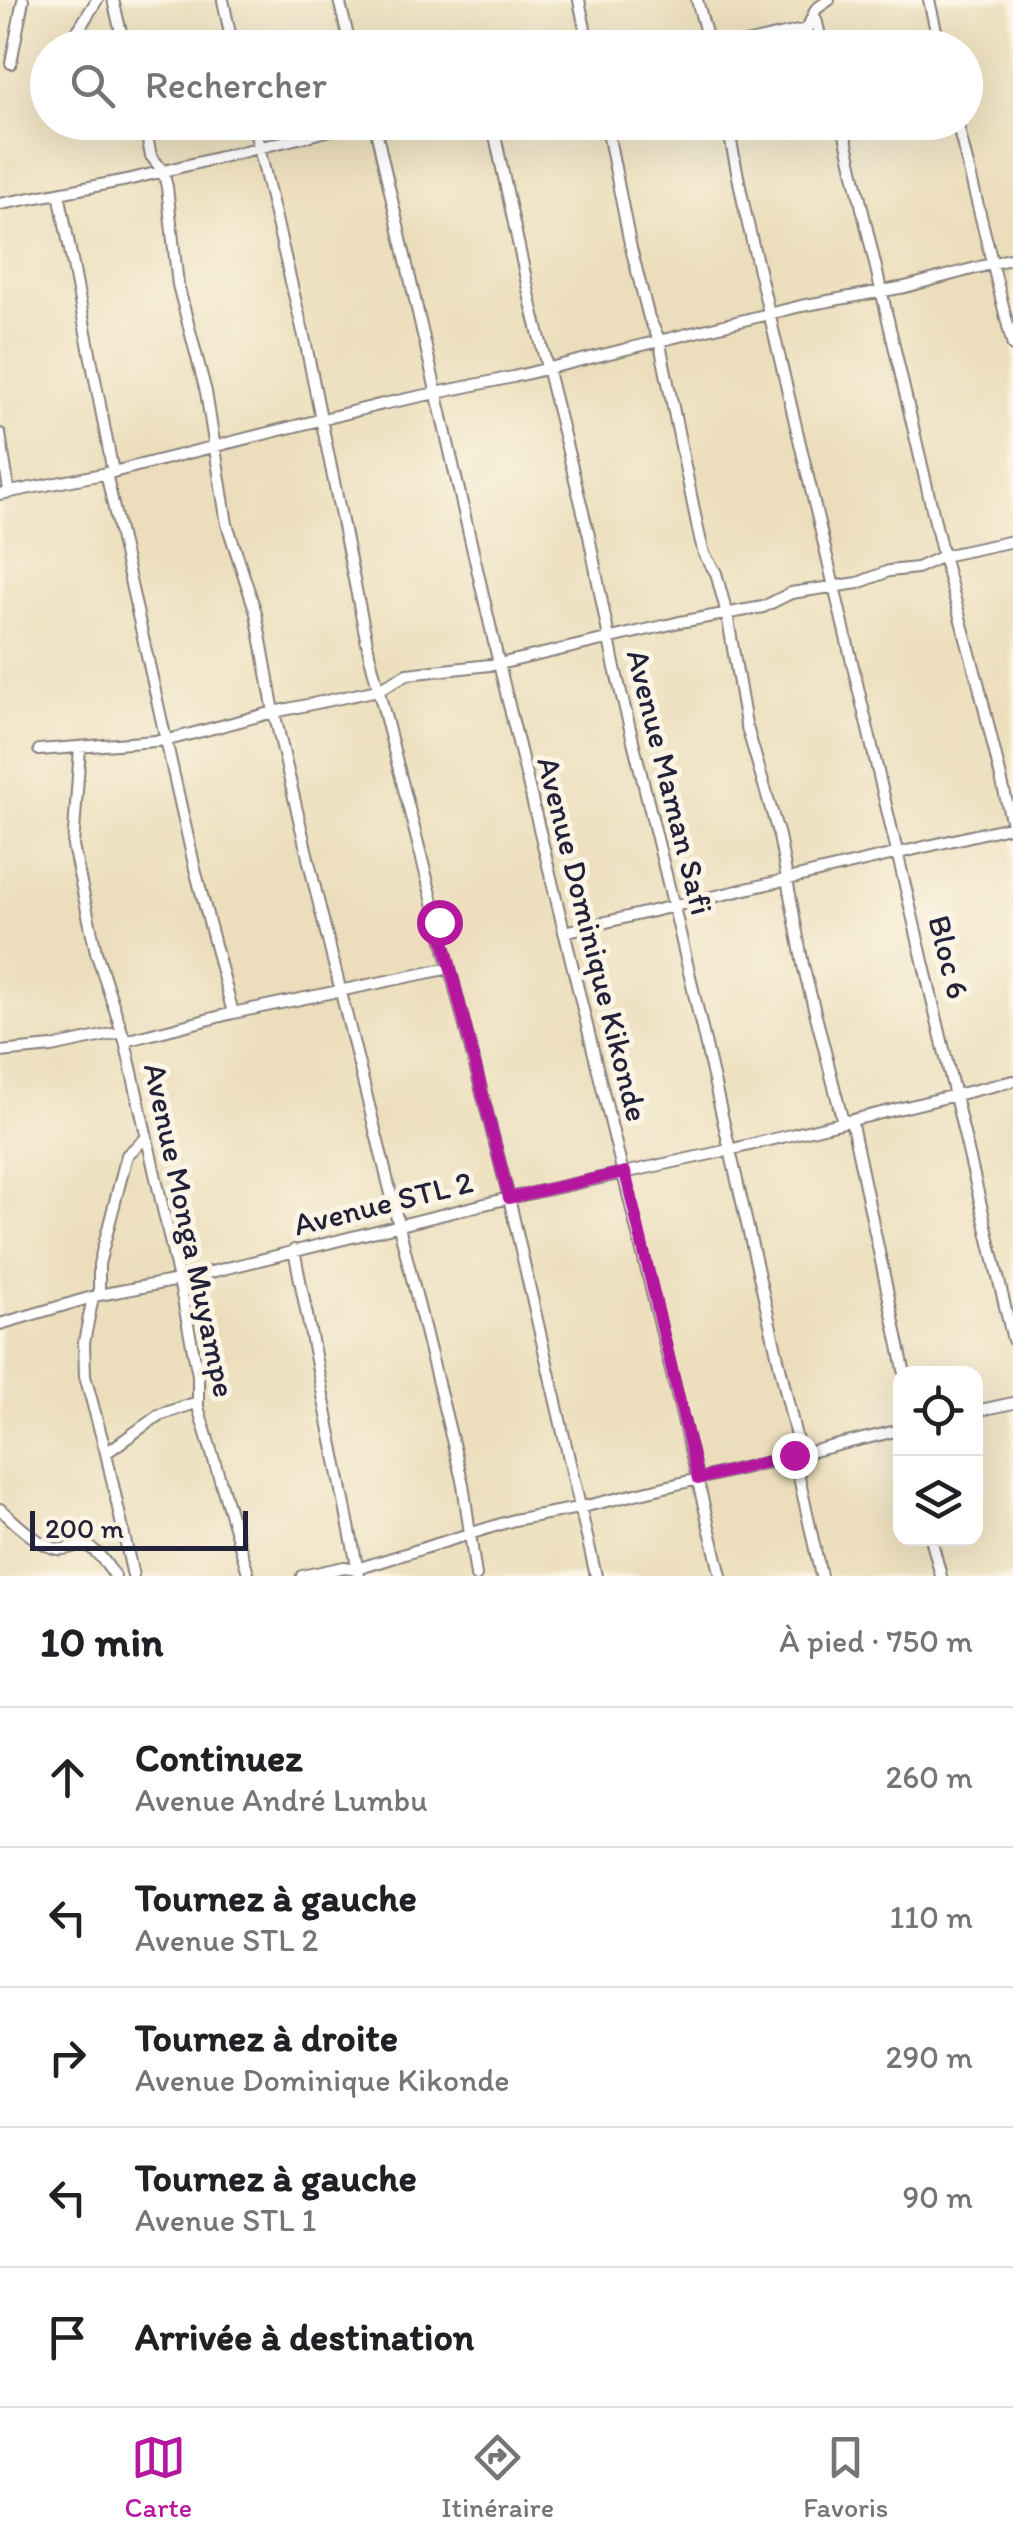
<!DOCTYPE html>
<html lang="fr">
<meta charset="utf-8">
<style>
:root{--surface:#fff;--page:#f6f6f6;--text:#202124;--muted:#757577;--line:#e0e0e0;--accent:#b5179e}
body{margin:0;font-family:Itim,sans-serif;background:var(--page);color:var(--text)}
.controls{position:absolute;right:30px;bottom:30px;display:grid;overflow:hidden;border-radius:20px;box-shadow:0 10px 40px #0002}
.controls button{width:90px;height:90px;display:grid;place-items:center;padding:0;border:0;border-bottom:2px solid var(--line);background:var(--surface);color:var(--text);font:50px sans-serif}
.scale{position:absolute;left:30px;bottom:25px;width:218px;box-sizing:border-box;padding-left:10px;border:5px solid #22223b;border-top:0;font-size:28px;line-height:35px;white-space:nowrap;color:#22223b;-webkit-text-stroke:8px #fcf5e5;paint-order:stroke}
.stop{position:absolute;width:30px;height:30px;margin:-22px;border:8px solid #b5179e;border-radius:50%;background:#fff}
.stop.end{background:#b5179e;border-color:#fff;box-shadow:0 2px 10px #0008}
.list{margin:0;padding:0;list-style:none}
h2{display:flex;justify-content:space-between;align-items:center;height:130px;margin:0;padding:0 40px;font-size:42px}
h2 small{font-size:32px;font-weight:400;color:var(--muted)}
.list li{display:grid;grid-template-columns:65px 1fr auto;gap:30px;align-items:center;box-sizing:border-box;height:140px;padding:0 40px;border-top:2px solid var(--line)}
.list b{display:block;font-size:38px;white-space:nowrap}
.list p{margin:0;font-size:32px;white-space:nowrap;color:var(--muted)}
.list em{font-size:32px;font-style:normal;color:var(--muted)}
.icon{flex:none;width:55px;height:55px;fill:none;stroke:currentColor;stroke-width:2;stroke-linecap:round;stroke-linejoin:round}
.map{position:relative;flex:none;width:1013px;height:1576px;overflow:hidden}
.search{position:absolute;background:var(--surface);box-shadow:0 10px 40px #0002;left:30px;right:30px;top:30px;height:110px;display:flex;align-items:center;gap:25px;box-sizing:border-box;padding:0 35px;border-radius:55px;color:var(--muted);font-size:38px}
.sheet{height:830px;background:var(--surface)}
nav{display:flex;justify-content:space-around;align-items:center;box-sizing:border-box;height:140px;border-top:2px solid var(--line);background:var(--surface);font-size:28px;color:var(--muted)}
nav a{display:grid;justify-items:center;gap:5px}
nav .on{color:var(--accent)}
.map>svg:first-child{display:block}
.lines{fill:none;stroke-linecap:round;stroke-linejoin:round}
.minor-casing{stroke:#87807c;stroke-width:14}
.minor{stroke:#fff;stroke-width:10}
.route{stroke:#b5179e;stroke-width:12}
.labels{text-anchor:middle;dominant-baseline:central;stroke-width:10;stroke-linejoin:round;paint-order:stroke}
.street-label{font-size:32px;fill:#22223b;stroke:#fcf5e5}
</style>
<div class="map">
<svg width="1013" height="1576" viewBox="0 0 1013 1576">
<rect width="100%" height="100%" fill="#fcf5e5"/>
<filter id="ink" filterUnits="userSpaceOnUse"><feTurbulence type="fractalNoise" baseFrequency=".01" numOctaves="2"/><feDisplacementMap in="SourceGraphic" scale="20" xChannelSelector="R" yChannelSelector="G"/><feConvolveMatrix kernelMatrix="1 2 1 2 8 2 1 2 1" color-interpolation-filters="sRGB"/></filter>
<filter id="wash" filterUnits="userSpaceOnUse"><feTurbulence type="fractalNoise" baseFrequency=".0048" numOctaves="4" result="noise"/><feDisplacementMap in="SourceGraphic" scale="40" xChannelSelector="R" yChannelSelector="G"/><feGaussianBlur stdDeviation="2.25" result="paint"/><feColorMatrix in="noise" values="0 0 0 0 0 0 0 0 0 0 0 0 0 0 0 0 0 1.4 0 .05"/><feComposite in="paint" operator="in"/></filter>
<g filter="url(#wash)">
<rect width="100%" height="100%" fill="#ecdebc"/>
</g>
<g filter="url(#ink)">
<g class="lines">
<g class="minor-casing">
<path id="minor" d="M113,0L125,48
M223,0L233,48
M339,0L351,48
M579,0L589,48
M697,0L710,48
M929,0L940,48
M816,19L823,48
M473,43L474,48
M67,48L97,0
M723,48L807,29L816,9L829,0
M11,63L23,0
M144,122L151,156L163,171L167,187L178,285L206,392L227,524L256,613L274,712L316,892L463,1484L476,1576
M253,122L306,345L369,653L509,1198L596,1576
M374,122L499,664L721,1576
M492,122L532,307L589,536L614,664L674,907L800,1454
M606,122L630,244L649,318L659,339L699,534L704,554L716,573L727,614L746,724L779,836L803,965L843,1122
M727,122L746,216L1013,1340
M957,122L1013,346
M59,193L113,472
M0,204L127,180L364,122
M0,434L9,490
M106,473L195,869L233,1013
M0,494L113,472L383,404L513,377L801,306L905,287L1013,258
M80,748L73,846L96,952L125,1041
M39,750L168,740L274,712L378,690L407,674L499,664L680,622L763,607L791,593L858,583L889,571L917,568L943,556L842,122
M1013,828L978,682L943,556L1013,541
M564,932L1013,826
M0,1052L52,1047L122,1032
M851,1120L905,1374
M294,1250L359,1576
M99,1295V1264L127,1155L146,1138
M93,1297L84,1342L85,1376L106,1453L133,1576
M0,1324L99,1295L179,1280L509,1198L729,1150L1013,1081
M976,1411L1013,1403
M106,1453L159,1415L198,1402
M794,1455L821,1576
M0,1509C16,1523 37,1545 58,1549C69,1551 79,1541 89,1547C99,1552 108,1567 115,1576
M931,1538L941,1576
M249,1576L198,1407V1375L179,1280L125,1041L233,1013L450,968
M302,1576L344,1567L357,1569L514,1520L578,1508L900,1430"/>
</g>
<use href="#minor" class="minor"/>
</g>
</g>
<g class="lines" filter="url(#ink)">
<path class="route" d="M439,922L509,1198L625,1172L698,1479L794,1455"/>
</g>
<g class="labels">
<g class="street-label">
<text transform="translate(670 782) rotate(76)">Avenue Maman Safi</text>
<text transform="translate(593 939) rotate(76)">Avenue Dominique Kikonde</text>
<text transform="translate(949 957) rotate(76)">Bloc 6</text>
<text transform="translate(383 1203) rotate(-14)">Avenue STL 2</text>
<text transform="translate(190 1230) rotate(78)">Avenue Monga Muyampe</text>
</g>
</g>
</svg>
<div class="controls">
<button><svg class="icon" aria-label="locate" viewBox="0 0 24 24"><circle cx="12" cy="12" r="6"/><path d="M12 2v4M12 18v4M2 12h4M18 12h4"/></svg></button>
<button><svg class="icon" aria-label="layers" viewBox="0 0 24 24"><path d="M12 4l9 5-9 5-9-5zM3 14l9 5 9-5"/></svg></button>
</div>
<div class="scale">200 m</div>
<div class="stop" style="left:439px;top:922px"></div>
<div class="stop end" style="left:794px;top:1455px"></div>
<div class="search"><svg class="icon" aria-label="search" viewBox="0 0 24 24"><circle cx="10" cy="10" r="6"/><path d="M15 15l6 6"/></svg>Rechercher</div>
</div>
<section class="sheet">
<h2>10 min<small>À pied · 750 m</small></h2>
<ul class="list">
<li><svg class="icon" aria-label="ahead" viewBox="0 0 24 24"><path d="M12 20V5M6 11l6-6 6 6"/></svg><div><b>Continuez</b><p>Avenue André Lumbu</p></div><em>260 m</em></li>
<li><svg class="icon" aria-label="left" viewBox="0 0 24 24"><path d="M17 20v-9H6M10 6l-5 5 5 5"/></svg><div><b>Tournez à gauche</b><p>Avenue STL 2</p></div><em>110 m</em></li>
<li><svg class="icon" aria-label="right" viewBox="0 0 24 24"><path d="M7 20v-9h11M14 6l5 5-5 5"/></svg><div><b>Tournez à droite</b><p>Avenue Dominique Kikonde</p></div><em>290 m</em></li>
<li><svg class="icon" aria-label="left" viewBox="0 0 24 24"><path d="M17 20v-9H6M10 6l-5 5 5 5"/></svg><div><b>Tournez à gauche</b><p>Avenue STL 1</p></div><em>90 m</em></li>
<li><svg class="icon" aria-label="arrive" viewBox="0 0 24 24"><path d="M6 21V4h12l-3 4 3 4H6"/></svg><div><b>Arrivée à destination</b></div></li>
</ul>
</section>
<nav>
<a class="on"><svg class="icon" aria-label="map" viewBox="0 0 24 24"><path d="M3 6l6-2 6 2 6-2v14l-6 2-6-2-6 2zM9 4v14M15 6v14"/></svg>Carte</a>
<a><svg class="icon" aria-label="directions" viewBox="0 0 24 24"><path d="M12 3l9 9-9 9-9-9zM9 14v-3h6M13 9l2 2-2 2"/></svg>Itinéraire</a>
<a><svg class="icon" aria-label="saved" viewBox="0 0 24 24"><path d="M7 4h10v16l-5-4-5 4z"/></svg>Favoris</a>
</nav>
